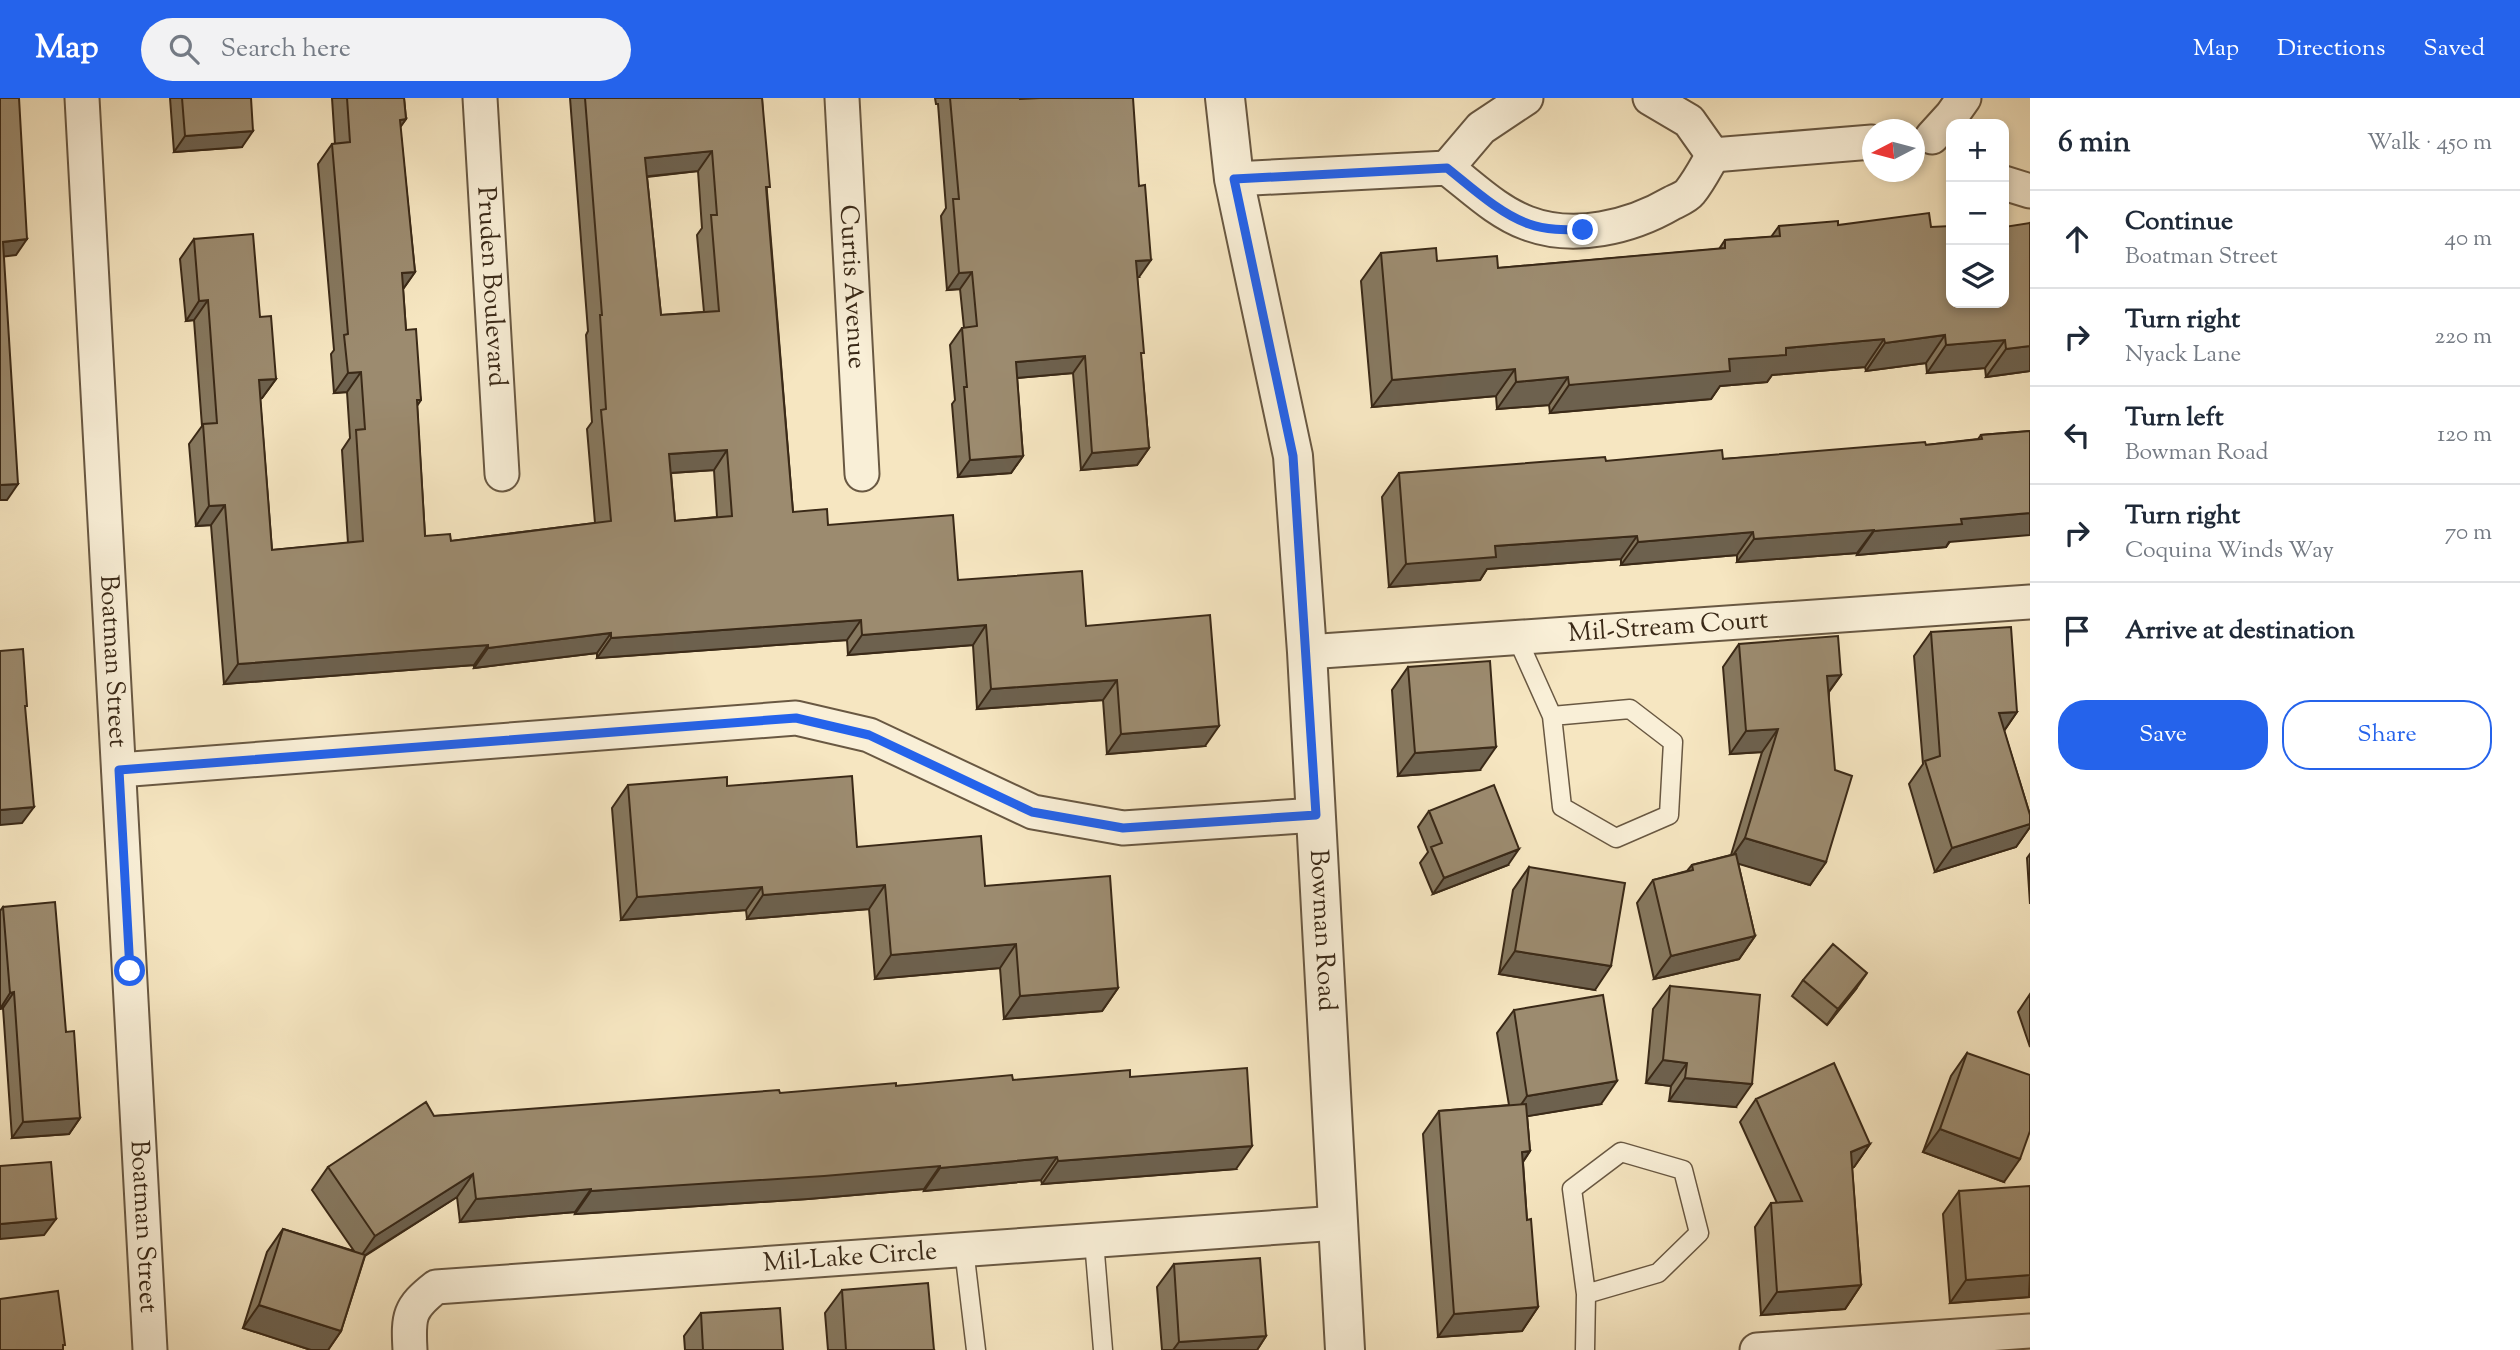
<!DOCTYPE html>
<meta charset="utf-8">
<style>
:root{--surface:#fff;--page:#f2f2f3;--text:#1f2937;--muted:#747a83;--line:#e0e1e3;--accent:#2563eb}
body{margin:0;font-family:"Sorts Mill Goudy",serif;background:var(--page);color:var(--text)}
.controls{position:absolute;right:21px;top:21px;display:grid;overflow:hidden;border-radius:14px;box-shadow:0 4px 10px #0003}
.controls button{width:63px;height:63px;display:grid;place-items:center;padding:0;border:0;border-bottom:2px solid var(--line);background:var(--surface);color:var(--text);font:35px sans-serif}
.compass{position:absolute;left:1862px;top:21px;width:63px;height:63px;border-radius:50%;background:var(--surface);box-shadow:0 4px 10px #0003;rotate:264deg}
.stop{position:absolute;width:21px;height:21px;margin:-16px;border:5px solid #2563eb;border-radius:50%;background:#fff}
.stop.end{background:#2563eb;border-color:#fff;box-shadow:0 2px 7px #0008}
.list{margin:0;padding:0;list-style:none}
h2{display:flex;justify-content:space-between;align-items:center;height:91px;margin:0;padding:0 28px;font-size:30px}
h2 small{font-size:23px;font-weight:400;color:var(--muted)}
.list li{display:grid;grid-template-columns:46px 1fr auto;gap:21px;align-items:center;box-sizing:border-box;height:98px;padding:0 28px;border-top:2px solid var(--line)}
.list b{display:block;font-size:26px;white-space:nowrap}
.list p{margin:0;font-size:23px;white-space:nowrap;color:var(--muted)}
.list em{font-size:23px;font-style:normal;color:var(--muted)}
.actions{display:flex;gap:14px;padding:21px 28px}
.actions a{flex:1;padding:16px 0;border:2px solid var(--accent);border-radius:28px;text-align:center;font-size:24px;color:var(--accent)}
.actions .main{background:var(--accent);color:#fff}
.icon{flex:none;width:38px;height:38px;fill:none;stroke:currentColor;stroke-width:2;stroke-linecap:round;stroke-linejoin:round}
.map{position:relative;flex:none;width:2030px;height:1252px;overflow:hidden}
header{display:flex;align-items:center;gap:42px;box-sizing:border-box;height:98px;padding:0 35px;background:var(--accent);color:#fff}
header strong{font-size:33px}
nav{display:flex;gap:38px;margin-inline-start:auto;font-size:24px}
.search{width:490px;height:63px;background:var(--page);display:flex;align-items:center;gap:18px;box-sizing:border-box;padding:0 24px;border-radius:38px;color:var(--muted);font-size:26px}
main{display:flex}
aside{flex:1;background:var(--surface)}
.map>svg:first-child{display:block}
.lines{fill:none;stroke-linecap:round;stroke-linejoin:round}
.service-casing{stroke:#695842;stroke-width:21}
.minor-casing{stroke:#695842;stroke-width:37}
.tertiary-casing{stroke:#695842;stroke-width:42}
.service{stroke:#f9efd7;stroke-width:18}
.minor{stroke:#f9efd7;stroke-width:33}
.tertiary{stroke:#f9efd7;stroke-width:38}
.wall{fill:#86785f;stroke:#3a2917;stroke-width:2;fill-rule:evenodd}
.shaded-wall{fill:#6d614e;stroke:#3a2917;stroke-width:2}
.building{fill:#9c8b6f;stroke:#3a2917;stroke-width:2;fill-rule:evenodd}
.route{stroke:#2563eb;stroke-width:9}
.labels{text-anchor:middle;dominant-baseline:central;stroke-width:7;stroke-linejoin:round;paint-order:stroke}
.street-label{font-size:26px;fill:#3a2917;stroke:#f9efd7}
</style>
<header>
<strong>Map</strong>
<div class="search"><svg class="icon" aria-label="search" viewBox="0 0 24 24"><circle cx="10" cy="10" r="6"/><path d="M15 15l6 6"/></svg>Search here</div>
<nav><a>Map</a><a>Directions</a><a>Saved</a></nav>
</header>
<main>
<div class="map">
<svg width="2030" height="1252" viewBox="0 0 2030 1252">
<rect width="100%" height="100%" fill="#f6e6c1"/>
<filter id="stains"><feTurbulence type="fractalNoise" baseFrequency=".00286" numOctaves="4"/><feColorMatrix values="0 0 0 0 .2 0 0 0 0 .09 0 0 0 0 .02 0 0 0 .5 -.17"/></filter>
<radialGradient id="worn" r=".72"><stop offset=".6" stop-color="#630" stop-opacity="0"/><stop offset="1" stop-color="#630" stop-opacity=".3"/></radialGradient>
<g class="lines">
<g class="service-casing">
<path id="service" d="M1517,540L1552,618L1562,709L1616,740L1669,717L1673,644L1630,611L1552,618
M1094,1143L1103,1252
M964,1151L976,1252
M1585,1252L1586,1196L1572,1091L1621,1054L1683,1072L1699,1135L1658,1175L1586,1196"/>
</g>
<g class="minor-casing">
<g id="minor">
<path id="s1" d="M82,0L150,1252"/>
<path id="s2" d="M480,0L502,376"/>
<path id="s3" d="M842,0L862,376"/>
<path d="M1650,0L1689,23L1713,57"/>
<path d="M1932,39L1952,17L1964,0"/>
<path d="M1713,57L1872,44"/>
<path d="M1447,70L1481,30L1526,0"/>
<path d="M1234,81L1447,70C1472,89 1497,114 1527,125C1574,143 1631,129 1672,105C1678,102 1686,99 1690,94C1699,83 1706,69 1713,57"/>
<path d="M2004,85L2030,93"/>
<path id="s4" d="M1307,554L2030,504"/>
<path d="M119,672L796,620L869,637L1033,714L1123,730L1316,717"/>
<path id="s5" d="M410,1252C408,1218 409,1210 436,1189L1338,1125"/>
<path d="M1757,1252L2030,1233"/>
</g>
</g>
<g class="tertiary-casing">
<g id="tertiary">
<path id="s6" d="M1225,0L1234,81L1293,358L1307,554L1345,1252"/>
</g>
</g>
<use href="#service" class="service"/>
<use href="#minor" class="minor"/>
<use href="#tertiary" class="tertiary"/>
</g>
<path class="wall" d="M170,0H251L242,49L174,54Z
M332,0H404L406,21L400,29L415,174L403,191L406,232L421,302L417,308L425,438L451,443L595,425L587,331L592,324L586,237L588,233L570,0H762L767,94L793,414L828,427L958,482L1086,528L1205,648L1107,656L1103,602L977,611L973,547L848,557L847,542L597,560V555L474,570V567L224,586L211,427L196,428L189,346L202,328L194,222L186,223L180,161L194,141L260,219L276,281L262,300L260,301L272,452L348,445L342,352L350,340L347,294L334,295L331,256L334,252L318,66L332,46H335ZM698,73L702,130L697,137L704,214L661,217L647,79ZM714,372L717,419L675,423L671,375Z
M935,0H1020L1139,179H1137L1141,259L1149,350L1137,367L1081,372L1073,275L1017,280L1023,358L1011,375L958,379L952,306L955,302L950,247L962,230H964L960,191L947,192L941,118L946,110L938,6H936Z
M2030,125V273L1986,279L1985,270L1927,275L1926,265L1866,273L1865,269L1772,277L1767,284L1720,288L1711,301L1550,315L1549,307L1497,311L1496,298L1372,309L1361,183L1381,155L1437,163L1498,170L1719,151L1725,142L1771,139L1779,128L1838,127L1931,129L1951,205Z
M2030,333L1946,449L1857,457V455L1737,464V457L1621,467V461L1487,471L1480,482L1389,489L1382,399L1399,375L1606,363L1723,361L1926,347L1978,341L1981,337Z
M1931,534L2017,614L2004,633L2030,717V729L2016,749L1935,774L1909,686L1923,666L1914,558Z
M1739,546L1841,577L1829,594L1826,764L1810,787L1738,765L1755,838L1739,861L1654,881L1637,805L1653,782L1687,773L1692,767L1731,757L1762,654L1730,656L1723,569Z
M1408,569L1480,672L1398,678L1392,592Z
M628,687L727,688L857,749L985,788L1118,890L1102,913L1004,921L1000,870L875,881L869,811L747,821L746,812L621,822L612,710Z
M1429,713L1508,767L1433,796L1420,765L1428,754L1418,729Z
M2030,756V806L2027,760Z
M1529,769L1595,892L1499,876L1513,792Z
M3,809L66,934L80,1020L69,1036L12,1040L3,910L0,911V813Z
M1803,882L1856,891L1827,927L1792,898Z
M1670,888L1736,1009L1669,1003L1671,988L1646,985L1653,911Z
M2030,896V949L2018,914Z
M1514,912L1601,1006L1527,1018L1530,1053L1523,1064L1527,1122L1538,1209L1522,1233L1438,1239L1423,1036L1439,1013L1509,1007L1497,935Z
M1967,955L2004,1084L1923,1054L1951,978Z
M1130,979L1236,1071L1042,1086L1041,1082L924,1093V1091L808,1101L575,1116V1114L460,1124L457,1099L365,1158L341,1233L328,1252H311L243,1230L267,1154L283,1131L354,1153L312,1092L328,1069L434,1018L896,988L1013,982Z
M1756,1001L1870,1046L1854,1069L1852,1070L1861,1187L1845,1211L1761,1217L1755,1129L1771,1105H1777L1740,1024Z
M1959,1093L2029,1199L1950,1205L1943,1116Z
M1174,1166L1266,1238L1257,1252H1162L1157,1189Z
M842,1192L934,1252H828L825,1215Z
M701,1215L783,1252H685L684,1238Z"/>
<path class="shaded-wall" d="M406,21L392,41L400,22Z
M253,33L242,49L174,54L185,38Z
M712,53L698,73L631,80L645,60Z
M27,141L16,157L0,159L3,144Z
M1151,162L1139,179L1124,180L1136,163Z
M415,174L401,194L402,175Z
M972,174L960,191L947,192L959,175Z
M208,202L194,222L186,223L199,203Z
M1945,237L1926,265L1866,273L1885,245Z
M1884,241L1865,269L1772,277L1767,284L1720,288L1711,301L1550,315L1569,287L1729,261L1786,250Z
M2005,242L1985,270L1927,275L1946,247Z
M2030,248V273L1986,279L2006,251Z
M1085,258L1073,275L1004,281L1016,264Z
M1515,271L1496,298L1372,309L1392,282Z
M361,274L347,294L334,295L348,275Z
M1568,279L1549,307L1497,311L1516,284Z
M276,281L262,300L245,302L259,282Z
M1149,350L1137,367L1081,372L1092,355Z
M727,352L714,372L655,376L669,356Z
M1023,358L1011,375L958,379L970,362Z
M18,386L7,402H0V387Z
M225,407L211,427L196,428L209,408Z
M2030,415V437L1949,444L1946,449L1857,457L1874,433L1961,421Z
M1874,432L1857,455L1737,464L1754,441Z
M1753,434L1737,457L1621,467L1638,444Z
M1637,438L1621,461L1487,471L1480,482L1389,489L1406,466L1495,448Z
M861,522L847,542L597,560L611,540Z
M986,527L973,547L848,557L862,537Z
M611,535L597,555L474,570L488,550Z
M488,547L474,567L224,586L238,566Z
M1841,577L1824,600L1827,578Z
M1117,582L1103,602L977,611L991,591Z
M2017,614L2001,637L1999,615Z
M1219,628L1205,648L1107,656L1121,636Z
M1778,631L1762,654L1730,656L1746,633Z
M1496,649L1480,672L1398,678L1415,655Z
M34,709L22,725L0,727V712Z
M2030,726V729L2016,749L1935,774L1952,750Z
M1745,740L1826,764L1810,787L1729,763Z
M1519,751L1508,767L1433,796L1444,780Z
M885,787L869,811L747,821L763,797Z
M762,789L746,812L621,822L637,799Z
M1755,838L1739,861L1654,881L1671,858Z
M1016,846L1000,870L875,881L891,857Z
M1515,853L1611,868L1595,892L1499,876Z
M1867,875L1856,891L1827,927L1838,911Z
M1118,890L1102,913L1004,921L1020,898Z
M14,894L3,910L0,911L10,895Z
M1663,962L1687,965L1671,988L1646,985Z
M1685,980L1752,986L1736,1009L1669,1003Z
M1617,983L1601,1006L1511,1021L1527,998Z
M80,1020L69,1036L12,1040L23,1024Z
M1940,1031L2020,1061L2004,1084L1923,1054Z
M1870,1046L1854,1069L1834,1078L1851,1054Z
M1252,1048L1236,1071L1042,1086L1058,1063Z
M1530,1053L1514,1077L1522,1054Z
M1057,1059L1041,1082L924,1093L940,1070Z
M940,1068L924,1091L808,1101L575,1116L591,1093Z
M473,1076L457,1099L359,1161L375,1138Z
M591,1091L575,1114L460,1124L476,1101Z
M56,1121L44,1137L0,1141V1126Z
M2030,1177L2029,1199L1950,1205L1966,1182Z
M1861,1187L1845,1211L1761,1217L1777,1194Z
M259,1207L341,1233L328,1252H311L243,1230Z
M1538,1209L1522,1233L1438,1239L1454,1216Z
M1266,1238L1257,1252H1173L1179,1244Z"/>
<path class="building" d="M0,0H19L27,141L3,144L18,386L0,387Z
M182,0H251L253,33L185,38Z
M347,0H404L406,21L400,22L415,174L402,175L406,232L416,231L421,302H417L425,438L450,436L451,443L611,423L601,312L606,311L600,217H602L585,0H762L770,89H766L793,414L827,411L828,427L953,417L958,482L1082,473L1086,528L1210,517L1219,628L1121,636L1117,582L991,591L986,527L862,537L861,522L611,540V535L488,550V547L238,566L225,407L209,408L203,326L217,325L208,202L199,203L194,141L253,136L260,219L271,218L276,281L259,282L272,452L363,443L356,332L365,331L361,274L348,275L344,237L348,236L332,46L350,44ZM712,53L717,117H711L719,213L661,217L645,60ZM727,352L732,418L675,423L669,356Z
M950,0H1020V1L1040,0H1133L1139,88L1145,87L1151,162L1136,163L1144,255H1141L1149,350L1092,355L1085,258L1016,264L1023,358L970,362L964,289H967L962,230L977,228L972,174L959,175L953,101H959Z
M1929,115L1931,129L1951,128V205H2004V129L2030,125V248L2006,251L2005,242L1946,247L1945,237L1885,245L1884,241L1786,250V257L1729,261L1730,273L1569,287L1568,279L1516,284L1515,271L1392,282L1381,155L1436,150L1437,163L1497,158L1498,170L1725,150V142L1780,138L1779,128L1838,123V127Z
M2030,333V415L1961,421L1962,426L1874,433V432L1754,441L1753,434L1638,444L1637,438L1495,448L1496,459L1406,466L1399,375L1605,359L1606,363L1722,352L1723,361L1925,344L1926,347L1982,341L1981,337Z
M2011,529L2017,614L1999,615L2030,717V726L1952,750L1925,663L1940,658L1931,534Z
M1838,538L1841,577L1827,578L1835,672L1852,678L1826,764L1745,740L1778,631L1746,633L1739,546Z
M23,551L27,608H25L34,709L0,712V553Z
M1490,563L1496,649L1415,655L1408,569Z
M852,678L857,749L981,738L985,788L1110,778L1118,890L1020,898L1016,846L891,857L885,787L763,797L762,789L637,799L628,687L727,679V688Z
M1494,687L1519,751L1444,780L1431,749L1442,745L1429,713Z
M1736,756L1755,838L1671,858L1653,782L1693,772L1692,767Z
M1529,769L1625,785L1611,868L1515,853Z
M55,804L66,934L74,933L80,1020L23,1024L14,894L10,895L3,809Z
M1833,846L1867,875L1838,911L1803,882Z
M1670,888L1760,897L1752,986L1685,980L1687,965L1663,962Z
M1603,897L1617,983L1527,998L1514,912Z
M1967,955L2030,977V1033L2020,1061L1940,1031Z
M1834,965L1870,1046L1851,1054L1861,1187L1777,1194L1771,1105L1802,1103L1756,1001Z
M1247,970L1252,1048L1058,1063L1057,1059L940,1070V1068L824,1078L591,1093V1091L476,1101L473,1076L375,1138L328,1069L426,1004L434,1018L779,992L780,995L896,985V988L1012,977L1013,982L1130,972V979Z
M1526,1006L1530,1053L1522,1054L1527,1122L1531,1121L1538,1209L1454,1216L1439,1013Z
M51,1064L56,1121L0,1126V1068Z
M2030,1088V1177L1966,1182L1959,1093Z
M283,1131L365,1157L341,1233L259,1207Z
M1260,1160L1266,1238L1179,1244L1174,1166Z
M928,1185L934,1252H846L842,1192Z
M58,1193L65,1247H63V1252H0V1201Z
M780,1210L783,1252H703L701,1215Z"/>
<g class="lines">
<path class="route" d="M130,873L119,672L796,620L869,637L1032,714L1123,730L1316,717L1293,358L1234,81L1447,70C1471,89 1500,116 1529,126C1546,132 1565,132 1583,132"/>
</g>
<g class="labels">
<g class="street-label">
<text stroke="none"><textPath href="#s2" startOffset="189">Pruden Boulevard</textPath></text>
<text stroke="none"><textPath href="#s3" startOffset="189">Curtis Avenue</textPath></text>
<text stroke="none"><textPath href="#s4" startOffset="362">Mil-Stream Court</textPath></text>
<text stroke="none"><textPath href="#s1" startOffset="564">Boatman Street</textPath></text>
<text stroke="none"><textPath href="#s6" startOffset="840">Bowman Road</textPath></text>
<text stroke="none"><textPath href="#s1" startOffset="1130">Boatman Street</textPath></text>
<text stroke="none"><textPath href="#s5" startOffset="488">Mil-Lake Circle</textPath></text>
</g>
</g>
<rect width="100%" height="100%" filter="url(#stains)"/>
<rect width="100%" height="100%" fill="url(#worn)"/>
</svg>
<div class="controls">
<button>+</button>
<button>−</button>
<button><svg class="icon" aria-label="layers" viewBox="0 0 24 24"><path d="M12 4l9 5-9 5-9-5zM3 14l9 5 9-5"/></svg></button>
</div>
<svg class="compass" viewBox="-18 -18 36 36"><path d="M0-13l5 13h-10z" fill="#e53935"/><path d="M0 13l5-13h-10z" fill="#747a83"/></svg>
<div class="stop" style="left:130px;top:873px"></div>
<div class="stop end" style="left:1583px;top:132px"></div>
</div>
<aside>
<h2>6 min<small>Walk · 450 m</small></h2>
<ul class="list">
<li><svg class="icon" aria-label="ahead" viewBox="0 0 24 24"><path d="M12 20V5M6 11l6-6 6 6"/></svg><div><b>Continue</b><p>Boatman Street</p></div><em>40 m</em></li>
<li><svg class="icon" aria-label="right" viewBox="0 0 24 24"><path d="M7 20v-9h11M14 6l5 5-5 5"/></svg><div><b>Turn right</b><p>Nyack Lane</p></div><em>220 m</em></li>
<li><svg class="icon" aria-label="left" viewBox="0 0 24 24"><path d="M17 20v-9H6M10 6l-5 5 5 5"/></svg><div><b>Turn left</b><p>Bowman Road</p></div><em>120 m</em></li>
<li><svg class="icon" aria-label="right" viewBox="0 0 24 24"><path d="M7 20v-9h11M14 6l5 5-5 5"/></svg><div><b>Turn right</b><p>Coquina Winds Way</p></div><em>70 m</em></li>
<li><svg class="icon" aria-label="arrive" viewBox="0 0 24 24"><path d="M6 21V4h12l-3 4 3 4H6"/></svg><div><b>Arrive at destination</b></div></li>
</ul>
<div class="actions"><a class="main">Save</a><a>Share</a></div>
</aside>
</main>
